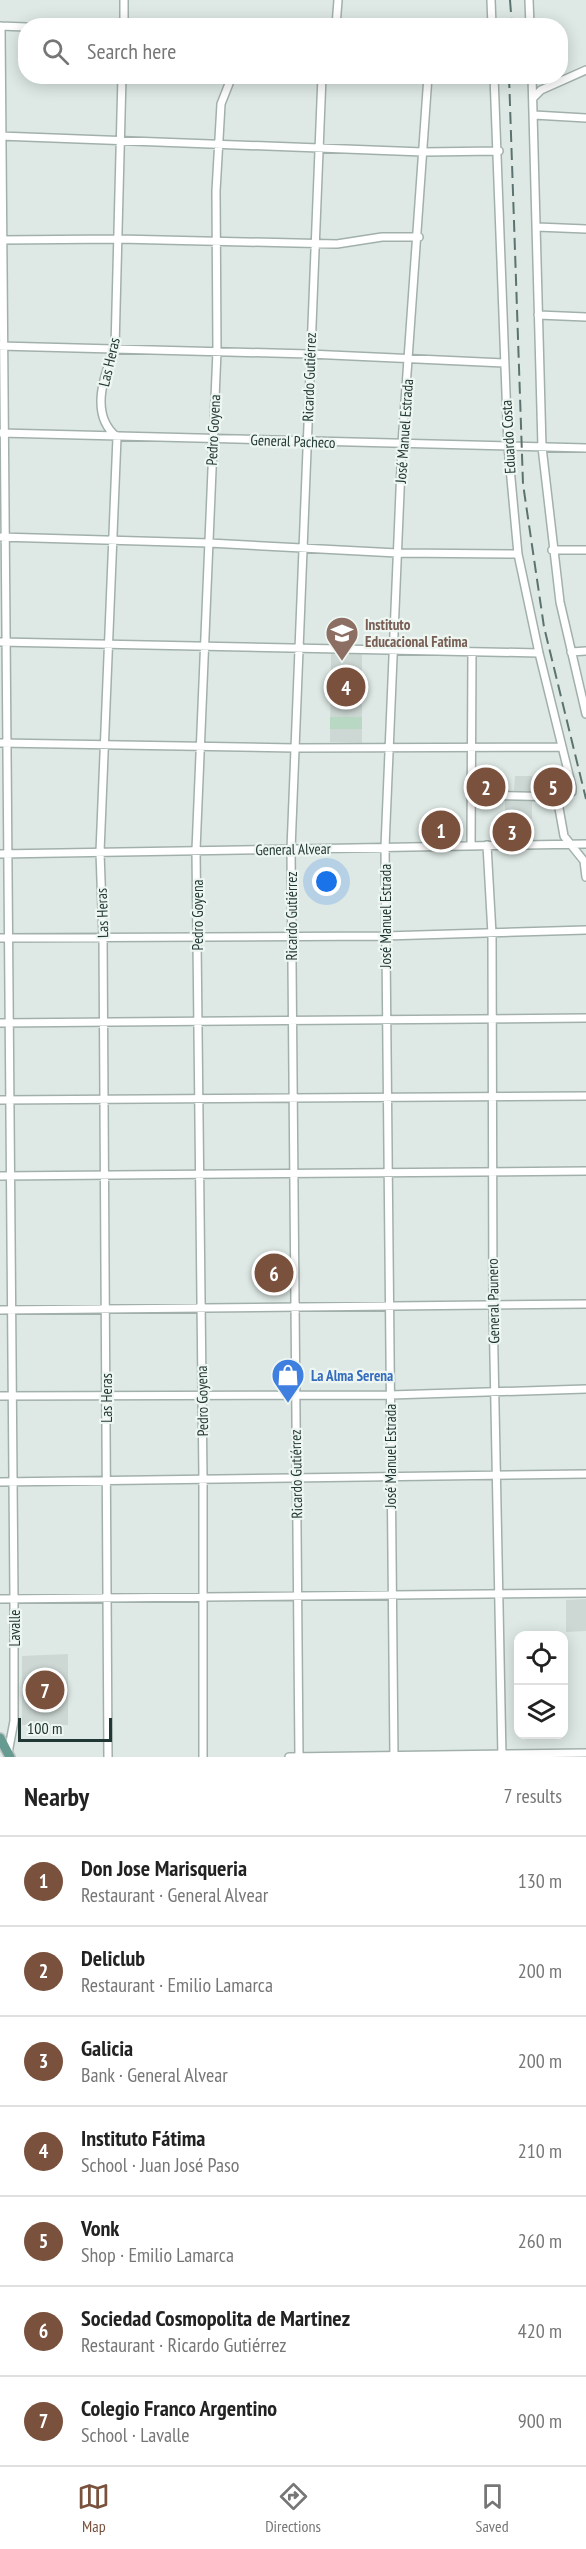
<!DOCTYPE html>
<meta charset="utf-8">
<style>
:root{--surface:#fff;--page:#f6f6f6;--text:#222;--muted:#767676;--line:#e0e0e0;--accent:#7a513d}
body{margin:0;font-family:"PT Sans Narrow",sans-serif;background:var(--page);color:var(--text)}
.controls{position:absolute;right:18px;bottom:18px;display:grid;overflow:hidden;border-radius:12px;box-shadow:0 3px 15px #0003}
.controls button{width:54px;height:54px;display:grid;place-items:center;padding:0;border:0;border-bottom:2px solid var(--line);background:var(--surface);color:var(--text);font:30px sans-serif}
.scale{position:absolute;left:18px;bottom:15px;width:94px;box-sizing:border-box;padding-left:6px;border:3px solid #213733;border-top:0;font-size:16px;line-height:21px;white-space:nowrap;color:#213733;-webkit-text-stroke:4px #eef6f2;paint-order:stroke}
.you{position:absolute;left:327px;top:882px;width:21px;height:21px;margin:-15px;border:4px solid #fff;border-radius:50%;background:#1a73e8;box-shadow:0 0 0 9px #1a73e833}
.badge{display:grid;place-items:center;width:39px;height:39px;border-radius:50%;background:var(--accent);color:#fff;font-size:20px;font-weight:700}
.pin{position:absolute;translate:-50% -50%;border:3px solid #fff;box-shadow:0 2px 6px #0006}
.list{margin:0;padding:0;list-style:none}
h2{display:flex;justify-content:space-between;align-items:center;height:78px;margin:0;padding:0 24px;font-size:26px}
h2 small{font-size:20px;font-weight:400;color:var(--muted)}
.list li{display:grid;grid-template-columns:39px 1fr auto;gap:18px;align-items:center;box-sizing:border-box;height:90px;padding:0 24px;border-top:2px solid var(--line)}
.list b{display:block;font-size:22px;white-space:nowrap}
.list p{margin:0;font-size:20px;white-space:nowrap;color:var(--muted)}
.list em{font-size:20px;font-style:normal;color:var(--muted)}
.icon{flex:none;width:33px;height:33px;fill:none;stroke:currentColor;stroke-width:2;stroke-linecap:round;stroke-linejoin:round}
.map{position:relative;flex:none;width:586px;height:1757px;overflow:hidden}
.search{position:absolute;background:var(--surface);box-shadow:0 3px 15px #0003;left:18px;right:18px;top:18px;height:66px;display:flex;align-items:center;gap:15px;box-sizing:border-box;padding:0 21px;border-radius:24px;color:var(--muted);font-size:22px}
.sheet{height:708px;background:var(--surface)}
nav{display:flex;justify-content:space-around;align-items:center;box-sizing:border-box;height:84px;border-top:2px solid var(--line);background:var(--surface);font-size:16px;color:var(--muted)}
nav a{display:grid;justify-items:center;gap:3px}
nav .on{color:var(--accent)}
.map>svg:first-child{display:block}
.built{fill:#cdd8d4}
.pitch{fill:#b8d8c3}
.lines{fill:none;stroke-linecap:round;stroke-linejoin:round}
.minor-casing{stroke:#a2b0ac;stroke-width:10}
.major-casing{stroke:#bcc3c2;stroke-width:12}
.minor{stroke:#fff;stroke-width:7}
.major{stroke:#669b91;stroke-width:9}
.rail{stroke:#5b736e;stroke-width:2;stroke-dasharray:12 6;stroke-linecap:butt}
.labels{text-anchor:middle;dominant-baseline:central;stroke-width:4.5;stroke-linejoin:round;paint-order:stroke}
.street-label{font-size:15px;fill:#213733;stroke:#eef6f2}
.education-label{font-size:15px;font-weight:bold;fill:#785e54;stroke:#eef6f2;text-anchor:start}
.shop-label{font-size:15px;font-weight:bold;fill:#366cbe;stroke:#eef6f2;text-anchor:start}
</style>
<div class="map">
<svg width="586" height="1757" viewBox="0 0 586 1757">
<rect width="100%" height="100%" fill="#dee9e5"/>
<path class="built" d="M331,654H362V743L330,742Z
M515,776H532L531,792H514Z
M505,799L532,800V819L505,818Z
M586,1599V1631L566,1632V1600Z
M68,1654V1725H22V1656Z"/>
<path class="pitch" d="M330,717H362V729H330Z"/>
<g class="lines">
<g class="minor-casing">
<path id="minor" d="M491,0L492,26
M529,0L530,26
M0,26L26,27
M1,26L14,1599V1721L8,1753
M124,26V0
M336,26L338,0
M532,76L542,447L560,602L586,714
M533,98L541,90L586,70
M534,115L586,118
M0,136L423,152L499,151
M537,227L586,229
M0,240L119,239L337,244L382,237H419
M538,315L586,317
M0,346L309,354L504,363
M1,433L586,448
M0,537L209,543L397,553L518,554
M552,550H586
M0,642L539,653
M571,652L586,651
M0,743L295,748L562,747
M471,795L563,797L572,792V787L539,653L518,554L508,446L494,76
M557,797L564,836L584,861L586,877
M471,845L472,652
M487,845L492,934L493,1307L502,1757
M0,854L586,844
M0,938L385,936L586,930
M0,1023L586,1018
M0,1100L586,1096
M0,1176L586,1171
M0,1310L586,1304
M0,1396L390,1395L586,1389
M0,1482L586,1474
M0,1599L586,1593
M108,1757L103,937L100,852L117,437C89,415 104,375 115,348L122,76
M203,1757V1479L196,850L217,351L216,191L221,104L232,76
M289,1757L586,1753
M299,1757L291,849L322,76
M394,1757L385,847L402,444L428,76"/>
</g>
<g class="major-casing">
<path id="major" d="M0,1738L10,1757"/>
</g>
<use href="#minor" class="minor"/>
<use href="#major" class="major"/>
<path class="rail" d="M510,0L512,26
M509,76L523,484L544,627L586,799"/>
</g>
<defs>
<g id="school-pin" transform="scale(1.725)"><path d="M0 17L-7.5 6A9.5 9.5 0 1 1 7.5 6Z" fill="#8d6e63" stroke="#eef6f2"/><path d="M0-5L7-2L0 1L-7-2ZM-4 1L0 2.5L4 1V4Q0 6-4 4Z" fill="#fff"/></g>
<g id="shop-pin" transform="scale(1.725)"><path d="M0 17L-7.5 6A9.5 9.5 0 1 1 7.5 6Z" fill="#3f7fe0" stroke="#eef6f2"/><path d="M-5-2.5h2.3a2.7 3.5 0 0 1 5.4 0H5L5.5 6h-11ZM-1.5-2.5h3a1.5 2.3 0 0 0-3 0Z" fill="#fff"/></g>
</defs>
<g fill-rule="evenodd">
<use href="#school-pin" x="342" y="633"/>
<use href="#shop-pin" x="288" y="1375"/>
</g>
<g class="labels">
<g class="street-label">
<text transform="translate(109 362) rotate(-77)">Las Heras</text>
<text transform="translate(309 377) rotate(-88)">Ricardo Gutiérrez</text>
<text transform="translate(213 430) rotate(-87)">Pedro Goyena</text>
<text transform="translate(404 431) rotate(-86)">José Manuel Estrada</text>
<text transform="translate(508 437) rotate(-93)">Eduardo Costa</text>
<text transform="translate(293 441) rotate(2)">General Pacheco</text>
<text transform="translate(293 849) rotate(-1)">General Alvear</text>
<text transform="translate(102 913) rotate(-92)">Las Heras</text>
<text transform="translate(197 915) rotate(-90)">Pedro Goyena</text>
<text transform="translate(291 916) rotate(-90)">Ricardo Gutiérrez</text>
<text transform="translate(385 916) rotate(-90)">José Manuel Estrada</text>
<text transform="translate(493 1301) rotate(-91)">General Paunero</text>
<text transform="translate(106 1398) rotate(-90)">Las Heras</text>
<text transform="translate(202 1401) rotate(-91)">Pedro Goyena</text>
<text transform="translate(390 1456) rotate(-90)">José Manuel Estrada</text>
<text transform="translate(296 1474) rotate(-91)">Ricardo Gutiérrez</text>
<text transform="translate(14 1628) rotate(-90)">Lavalle</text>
</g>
<g class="education-label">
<text x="365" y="624">Instituto<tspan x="365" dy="17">Educacional Fatima</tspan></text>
</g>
<g class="shop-label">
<text x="311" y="1375">La Alma Serena</text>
</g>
</g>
</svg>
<div class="controls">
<button><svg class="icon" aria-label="locate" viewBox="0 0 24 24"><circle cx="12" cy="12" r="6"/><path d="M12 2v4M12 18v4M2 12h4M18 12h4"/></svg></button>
<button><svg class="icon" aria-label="layers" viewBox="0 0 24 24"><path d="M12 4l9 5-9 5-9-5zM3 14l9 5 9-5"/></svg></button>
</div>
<div class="scale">100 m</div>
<div class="you"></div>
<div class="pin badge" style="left:441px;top:830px">1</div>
<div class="pin badge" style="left:486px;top:787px">2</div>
<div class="pin badge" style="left:512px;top:832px">3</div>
<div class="pin badge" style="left:346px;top:687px">4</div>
<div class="pin badge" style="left:553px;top:787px">5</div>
<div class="pin badge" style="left:274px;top:1273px">6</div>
<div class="pin badge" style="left:45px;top:1690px">7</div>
<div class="search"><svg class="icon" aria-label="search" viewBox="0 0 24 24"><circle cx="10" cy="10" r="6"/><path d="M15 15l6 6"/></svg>Search here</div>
</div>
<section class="sheet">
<h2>Nearby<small>7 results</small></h2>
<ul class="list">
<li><span class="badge">1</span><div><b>Don Jose Marisqueria</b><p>Restaurant · General Alvear</p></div><em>130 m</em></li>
<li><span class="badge">2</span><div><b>Deliclub</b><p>Restaurant · Emilio Lamarca</p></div><em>200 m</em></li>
<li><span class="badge">3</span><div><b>Galicia</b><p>Bank · General Alvear</p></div><em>200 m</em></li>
<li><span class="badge">4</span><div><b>Instituto Fátima</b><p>School · Juan José Paso</p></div><em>210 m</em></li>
<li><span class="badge">5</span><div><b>Vonk</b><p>Shop · Emilio Lamarca</p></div><em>260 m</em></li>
<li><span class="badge">6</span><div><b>Sociedad Cosmopolita de Martinez</b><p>Restaurant · Ricardo Gutiérrez</p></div><em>420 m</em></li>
<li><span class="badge">7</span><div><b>Colegio Franco Argentino</b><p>School · Lavalle</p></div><em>900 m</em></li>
</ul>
</section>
<nav>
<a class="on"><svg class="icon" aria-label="map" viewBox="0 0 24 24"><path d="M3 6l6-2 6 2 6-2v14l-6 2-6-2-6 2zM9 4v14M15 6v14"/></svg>Map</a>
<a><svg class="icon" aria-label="directions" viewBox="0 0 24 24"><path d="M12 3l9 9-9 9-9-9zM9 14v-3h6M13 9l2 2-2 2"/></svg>Directions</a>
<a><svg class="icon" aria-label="saved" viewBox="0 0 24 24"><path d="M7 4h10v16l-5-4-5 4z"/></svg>Saved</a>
</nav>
